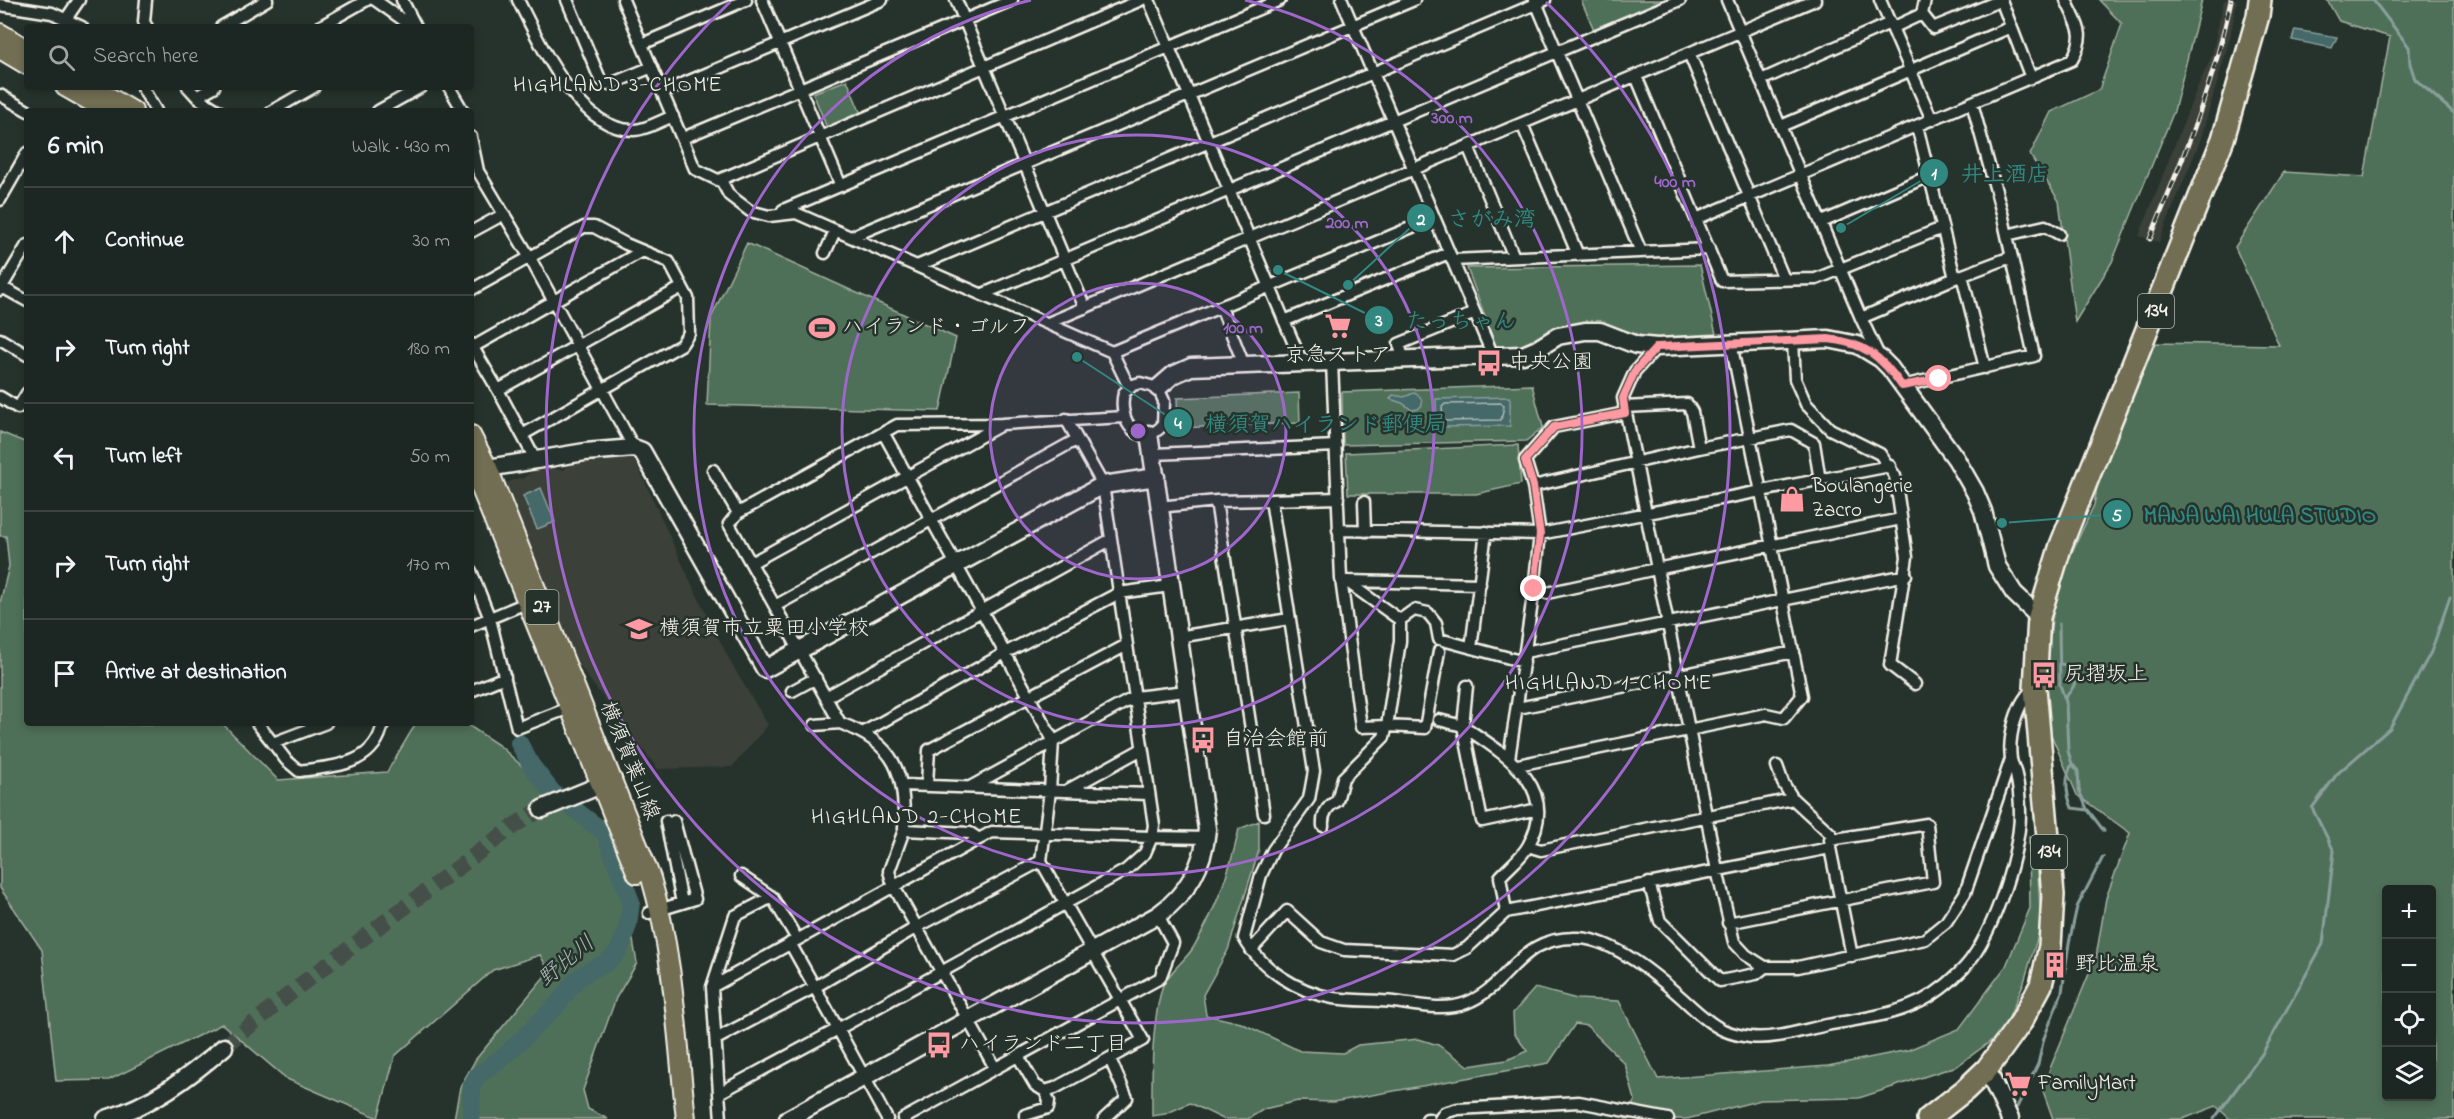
<!DOCTYPE html>
<meta charset="utf-8">
<style>
:root{--surface:#1c2622;--page:#29322f;--text:#f1f3f6;--muted:#a0a5a5;--line:#3a4340}
body{margin:0;font-family:"Indie Flower","Klee One",sans-serif;background:var(--page);color:var(--text)}
.controls{position:absolute;right:18px;bottom:18px;display:grid;overflow:hidden;border-radius:6px;box-shadow:0 3px 9px #0003}
.controls button{width:54px;height:54px;display:grid;place-items:center;padding:0;border:0;border-bottom:2px solid var(--line);background:var(--surface);color:var(--text);font:30px sans-serif}
.stop{position:absolute;width:18px;height:18px;margin:-14px;border:4px solid #ff9aa2;border-radius:50%;background:#fff}
.stop.end{background:#ff9aa2;border-color:#fff;box-shadow:0 2px 6px #0008}
.list{margin:0;padding:0;list-style:none}
h2{display:flex;justify-content:space-between;align-items:center;height:78px;margin:0;padding:0 24px;font-size:26px}
h2 small{font-size:20px;font-weight:400;color:var(--muted)}
.list li{display:grid;grid-template-columns:39px 1fr auto;gap:18px;align-items:center;box-sizing:border-box;height:108px;padding:0 24px;border-top:2px solid var(--line)}
.list b{display:block;font-size:22px;white-space:nowrap}
.list em{font-size:20px;font-style:normal;color:var(--muted)}
.icon{flex:none;width:33px;height:33px;fill:none;stroke:currentColor;stroke-width:2;stroke-linecap:round;stroke-linejoin:round}
.map{position:relative;flex:none;width:2454px;height:1119px;overflow:hidden}
.search{position:absolute;background:var(--surface);box-shadow:0 3px 9px #0003;left:24px;top:24px;width:450px;height:66px;display:flex;align-items:center;gap:15px;box-sizing:border-box;padding:0 21px;border-radius:6px;color:var(--muted);font-size:22px}
.panel{position:absolute;background:var(--surface);box-shadow:0 3px 9px #0003;left:24px;top:108px;width:450px;height:618px;border-radius:6px}
.map>svg:first-child{display:block}
.built{fill:#3a4038}
.green{fill:#4f6f59;stroke:#a2b0a0;stroke-width:1.5;fill-rule:evenodd}
.water{fill:#446869;stroke:#8a9f9c;stroke-width:1.5}
.lines{fill:none;stroke-linecap:round;stroke-linejoin:round}
.shore{stroke:#aebab5;stroke-width:1.5}
.stream{stroke:#8a9f9c;stroke-width:3}
.river{stroke:#446869;stroke-width:18}
.secondary-tunnel{stroke:#455049;stroke-width:16;stroke-dasharray:16 8;stroke-linecap:butt}
.street-casing{stroke:#f4f1e8;stroke-width:15}
.secondary-casing{stroke:#f4f1e8;stroke-width:21}
.primary-casing{stroke:#f4f1e8;stroke-width:22}
.highway-casing{stroke:#f4f1e8;stroke-width:26}
.street{stroke:#26332d;stroke-width:10}
.secondary{stroke:#26332d;stroke-width:16}
.primary{stroke:#726e52;stroke-width:18}
.highway{stroke:#726e52;stroke-width:21}
.rail-casing{stroke:#f4f1e8;stroke-width:5}
.rail{stroke:#26332d;stroke-width:3;stroke-dasharray:9;stroke-linecap:butt}
.route{stroke:#ff9aa2;stroke-width:8}
.ring{fill:none;stroke:#9f67cb;stroke-width:3}
.labels{text-anchor:middle;dominant-baseline:central;stroke-width:5;stroke-linejoin:round;paint-order:stroke}
.shield{fill:#26332d;stroke:#b6b8b0;stroke-width:1.5}
.shield-label{font-size:20px;font-weight:bold;fill:#f4f1e8}
.poi-label{font-size:21px;fill:#f4f1e8;stroke:#26332d;text-anchor:start}
.street-label{font-size:21px;fill:#f4f1e8;stroke:#26332d}
.neighbourhood-label{font-size:22px;letter-spacing:1.5px;fill:#f4f1e8;stroke:#26332d}
.water-label{font-size:22px;font-style:italic;fill:#aebab5;stroke:#26332d}
.centre{fill:#9f67cb;stroke:#26332d;stroke-width:3}
.ring-label{font-size:18px;text-anchor:middle;font-weight:bold;fill:#9f67cb;stroke:#26332d;stroke-width:5;stroke-linejoin:round;paint-order:stroke}
.leader{fill:none;stroke:#318880;stroke-width:2}
.callout-dot{fill:#318880;stroke:#26332d;stroke-width:2}
.mark-label{font-size:18px;text-anchor:middle;font-weight:bold;fill:#fff}
.callout-label{font-size:22px;text-anchor:middle;font-weight:bold;fill:#318880;stroke:#26332d;stroke-width:5;stroke-linejoin:round;paint-order:stroke}
</style>
<div class="map">
<svg width="2454" height="1119" viewBox="0 0 2454 1119">
<rect width="100%" height="100%" fill="#26332d"/>
<filter id="ink" filterUnits="userSpaceOnUse"><feTurbulence type="fractalNoise" baseFrequency=".0167" numOctaves="2"/><feDisplacementMap in="SourceGraphic" scale="12" xChannelSelector="R" yChannelSelector="G"/><feConvolveMatrix kernelMatrix="1 2 1 2 8 2 1 2 1" color-interpolation-filters="sRGB"/></filter>
<g filter="url(#ink)">
<path class="built" d="M2224,0H2237L2230,38L2200,141L2159,242L2139,236L2197,88L2211,58Z
M632,454L693,587L731,663L768,725L732,767L658,769L586,675L573,655L504,484L519,478L522,479L530,473L544,469L546,467L556,465V469L564,470L565,467H569L568,462Z"/>
<path class="green" d="M1581,0H1668L1595,32Z
M2099,0H2202L2174,111L2112,262L2075,322L2059,201L2030,155L2051,112L2099,90L2122,24Z
M2327,0H2454V1119H2230L2216,1106L2183,1119H2053L2042,1088L2096,957L2106,898L2130,833L2077,795L2049,730L2042,683L2058,582L2094,505L2102,458L2150,343L2279,345L2235,247L2284,172L2364,177L2390,37L2339,21ZM2386,890H2432V1096H2386Z
M847,80L861,114L827,128L813,93Z
M747,243L956,338L940,411L707,405L711,318Z
M1700,265L1716,334L1649,338L1597,322L1557,326L1523,346H1496L1467,268Z
M1532,385L1543,427L1526,441L1343,445L1342,392Z
M1299,393L1300,423L1178,428L1177,398Z
M0,432L27,443V723H106V725L222,723L278,780L387,772L416,723H465L500,746L618,854L637,963L616,998L583,1090L588,1109L608,1119H454L460,1087L476,1059L549,971L540,955L493,970L395,1056L378,1118L287,1079L222,1024L109,1080L56,1081L42,950L0,888V603L9,566L6,536H0Z
M1518,445L1521,484L1476,494H1348L1346,453Z
M1259,821V850L1228,950L1203,995L1206,1015L1241,1023L1300,1051L1343,1053L1358,1045L1419,1039L1438,1045L1469,1066L1507,1060L1527,1051L1514,1033L1513,1013L1535,988L1577,999L1619,1001L1658,1079L1828,1066L1908,1050L1959,1029L2006,966L2030,908L2029,837L2036,838L2041,926L2024,982L2003,1032L1957,1066L1859,1098L1761,1100L1687,1119H1625L1635,1100L1625,1064L1587,1026L1575,1024L1549,1063L1333,1102L1298,1101L1264,1109L1248,1119H1223L1190,1103L1165,1114L1152,1116C1152,1075 1151,1028 1162,988C1167,973 1185,961 1193,948C1216,910 1230,872 1239,829Z"/>
<path class="water" d="M2295,30L2337,37L2332,48L2292,40Z
M1414,393C1420,395 1422,398 1422,405L1418,409L1412,410L1402,403L1390,399L1393,395L1404,397Z
M1510,397V426L1437,427L1436,399Z
M541,488L555,522L537,529L523,496Z"/>
<g class="lines">
<path class="shore" d="M1501,403L1504,406L1501,420L1446,421L1443,419L1442,407L1445,404Z"/>
<path class="stream" d="M2373,0L2409,47L2410,64L2415,79L2454,113
M2059,624L2060,685L2066,702L2068,751L2072,764C2064,778 2066,793 2072,808L2088,810L2104,831
M2061,664L2074,667C2078,682 2075,686 2065,698
M2072,764L2078,771L2079,790L2087,809
M2017,1107L2038,1064L2044,1038L2062,992L2069,943L2077,907L2103,857
M2214,1119L2262,1054L2323,944L2334,851L2312,808L2337,774L2390,728L2431,652L2450,597"/>
<path class="river" d="M471,1119L472,1085L477,1076L507,1054L557,1005L576,980L591,970L606,963L615,955L620,948L628,925L631,902L605,833L552,792L531,765L519,743"/>
<path class="secondary-tunnel" d="M224,1047L303,983L518,823L542,809"/>
<g class="street-casing">
<path id="street" d="M146,0L144,22L147,27
M375,0L413,27
M402,0L416,27
M518,0C539,41 578,131 634,130C646,130 662,120 673,116
M567,0L600,79L608,84L613,83L652,67
M623,0L695,169L722,182L729,195L750,211L769,216L796,213L1112,352L1129,387
M762,0L841,186
M956,0L1085,308
M1149,0L1302,363
M1342,0L1493,356
M1535,0L1641,252
M1727,0L1861,318L1879,356
M1880,0L1932,120
M2001,0L2031,78
M0,5L52,13L82,27
M1922,14L1933,28L1999,1
M66,19L79,0
M221,27L267,0
M319,27L367,0
M1892,28L1922,14L1925,0
M642,44L746,0
M1689,53L1784,279
M1636,76L1722,281L1816,279L1942,228
M1761,80L1890,23
M142,87L156,111
M188,87L198,98L219,111
M449,87L463,111
M663,92L882,0
M0,95L28,111
M198,96L214,87
M272,111L314,87
M378,111L421,87
M1522,124L1578,255
M1781,126L2011,27
M1917,126L1955,278
M471,137L478,171L530,258L634,448
M683,138L1012,0
M1468,146L1514,257
M719,180L1141,0
M0,200L27,153
M783,210L1280,0
M1696,219L2072,60C2087,32 2078,27 2066,0
M1822,222L1929,176
M471,232L504,214
M2007,235L2045,226L2059,234
M851,237L1414,0
M825,253L835,231
M1452,260L1709,249
M917,266L1545,0
M1962,275L1985,368
M0,286L27,301
M0,290L27,245
M471,290L584,227H594L626,244L669,262L688,298L689,333L681,345L522,435
M983,294L1680,0
M1221,307L1244,365
M1861,318L1955,278L2011,257
M1284,321L1449,253
M1048,323L1815,0
M0,339L27,355
M1793,341L1795,379L1806,404L1830,429L1880,454L1895,476L1907,557L1890,665L1915,684
M471,344L498,390L535,459
M473,347L642,251
M1657,347L1635,371L1623,398L1717,870L1734,942L1746,955L1765,967H1798L1925,939L1946,922L1965,893L2011,759
M1112,352L1434,218
M1402,354L1399,344L1475,313
M1332,362L1341,579L1361,727L1387,726L1400,641V620
M1140,383L1158,388L1164,401L1163,425C1139,451 1117,420 1124,393L1133,385Z
M1902,386L2034,356L2002,213L1972,103
M498,390L682,287
M0,397L18,408L27,393
M1624,407L1687,404L1692,412L1699,448
M1066,419L1103,485L1154,825L1152,837L1207,838
M884,434L1053,740L1050,791L1041,861L1143,1040L1055,1088L1045,1091L1035,1085L1018,1056
M1154,454L1336,446
M713,470L738,513L729,524L840,723C897,744 905,773 904,830L970,833L979,839L992,832L1152,837L1145,853L1126,870L838,1029L887,1119
M1533,486L1699,448L1791,430L1814,443L1820,481
M1271,500L1338,498
M1216,501L1264,814
M1364,502L1365,531
M1159,507L1216,501L1271,500L1314,771L1309,799L1273,850L1261,875L1244,938C1261,969 1298,992 1333,998C1353,1001 1374,1000 1394,1002C1417,1005 1445,1011 1466,1003C1511,986 1517,935 1579,938C1615,940 1657,976 1683,999C1695,1010 1708,1023 1723,1030C1730,1033 1742,1036 1750,1037C1774,1040 1803,1030 1827,1025C1853,1020 1883,1017 1908,1007C1927,1000 1945,987 1959,973C1990,945 2020,856 2020,814C2020,802 2019,787 2016,775C2015,770 2012,765 2011,759C2008,738 2016,701 2035,688
M738,513L897,425L1002,424L1124,417
M1338,530L1540,534L1890,466
M751,563L999,426
M471,571L490,619L517,728L569,708
M1346,581L1400,620L1414,610L1428,613L1436,623L1439,639L1524,662
M1347,581L1480,584
M1534,589L1547,593L1656,569L1901,519
M775,606L1076,440
M471,626L526,603
M1178,637L1289,619
M1471,648L1486,532
M1525,652L1906,575
M1467,686L1463,726C1504,754 1562,787 1528,846C1522,857 1509,867 1500,877L1506,912
M471,691L505,677
M792,691L816,678
M826,697L1110,540
M1518,708L1794,652
M1439,720L1463,726L1482,821L1538,809
M257,723L273,743L326,723
M815,725L840,723
M864,732L1005,653L1119,593L1170,586
M273,743L286,760L299,771C334,766 375,766 383,723
M1509,759L1534,589L1540,534L1533,486L1525,460L1554,427L1625,413
M1518,765L1766,714L1784,718L1802,696L1731,343
M1777,766L1783,783L1793,799
M927,784L929,750L1125,646
M903,785L1148,794
M972,786L1135,697L1186,691
M1066,791L1142,749
M666,821L682,903
M1323,826C1322,815 1327,806 1337,801L1343,778L1384,737L1387,726L1425,728L1439,651
M904,830L889,871L893,885L995,1068
M1528,846L1541,850L1793,799L1831,834L1830,848L1852,956
M741,876L772,897
M1649,883L1660,921L1720,981L1756,974L1765,967
M649,913L695,899L674,821
M1728,923L1933,882L1927,824L1830,840
M790,943L838,1029L719,1093L712,987L735,916L772,897L797,939
M1251,950L1287,911L1321,942L1344,950L1453,955L1467,948L1506,912L1830,848
M712,987L979,839
M716,1039L815,987L917,927L1041,861
M719,1093L721,1119
M1025,1115L1048,1108L1049,1101L1045,1091
M903,1119L1160,978L1173,943L1158,915
M1104,1119L1127,1098L1110,1059
M1427,1119H1429
M1440,1119L1444,1113L1458,1109L1579,1102L1668,1119"/>
</g>
<g class="secondary-casing">
<path id="secondary" d="M1158,388L1173,375L1191,367L1523,355L1537,349L1558,336L1585,331H1600L1636,345L1657,347L1828,339L1858,345L1881,359L1890,368L1956,459L1975,492L1983,511L1997,566L2014,593L2039,617
M476,470L585,452L634,448L642,451L765,669L1103,485L1156,477
M542,809L613,780
M1987,1069L2010,1119
M106,1119C152,1105 188,1078 224,1047
M788,1119L1158,915C1187,894 1204,865 1207,829L1149,434"/>
</g>
<g class="primary-casing">
<path id="primary" d="M0,33L27,49
M0,49L27,65
M65,87L107,111
M92,87L133,111
M471,435L488,468L651,878C674,956 677,1038 686,1119
M471,464L637,874"/>
</g>
<g class="highway-casing">
<path id="highway" d="M1928,1119L1965,1090L1987,1069L2021,1022L2041,985L2050,946L2053,895L2035,688L2039,617L2061,545L2223,139L2258,16L2260,0"/>
</g>
<use href="#street" class="street"/>
<use href="#secondary" class="secondary"/>
<use href="#primary" class="primary"/>
<use href="#highway" class="highway"/>
<g class="rail-casing">
<path id="rail" d="M2150,239C2182,161 2214,84 2231,0"/>
</g>
<use href="#rail" class="rail"/>
</g>
</g>
<g class="lines" filter="url(#ink)">
<path class="route" d="M1534,589L1540,534L1533,486L1525,460L1554,427L1625,413L1623,398L1635,371L1657,347L1828,339C1865,343 1881,356 1902,386L1939,379"/>
</g>
<circle cx="1138" cy="431" r="148" fill="#9f67cb" fill-opacity=".12"/>
<g class="ring">
<circle cx="1138" cy="431" r="148"/>
<circle cx="1138" cy="431" r="296"/>
<path d="M1245 0A444 444 0 1 1 1031 0"/>
<path d="M1546 2A592 592 0 1 1 730 2"/>
</g>
<defs>
<g id="supermarket-bare" transform="scale(2.07)"><path d="M-6-5.5h2.5l.6 2H6L4.5 2H-2.5L-4.4-4H-6ZM-1.5 3.2a1.3 1.3 0 1 0 .1 0ZM3 3.2a1.3 1.3 0 1 0 .1 0Z" fill="#ff9aa2" stroke="#26332d" stroke-width="2.5" paint-order="stroke"/></g>
<g id="stadium-bare" transform="scale(2.07)"><path d="M0-5a6.5 5 0 1 0 0 10a6.5 5 0 1 0 0-10ZM-3.5-1.8h7v3.6h-7Z" fill="#ff9aa2" stroke="#26332d" stroke-width="2.5" paint-order="stroke"/></g>
<g id="bus-bare" transform="scale(2.07)"><path d="M-5-6H5V4H4V6H2V4H-2V6H-4V4H-5ZM-3.5-4V0h7V-4ZM-3.5 1.2v1.5H-2V1.2ZM2 1.2v1.5H3.5V1.2Z" fill="#ff9aa2" stroke="#26332d" stroke-width="2.5" paint-order="stroke"/></g>
<g id="shop-bare" transform="scale(2.07)"><path d="M-5-2.5h2.3a2.7 3.5 0 0 1 5.4 0H5L5.5 6h-11ZM-1.5-2.5h3a1.5 2.3 0 0 0-3 0Z" fill="#ff9aa2" stroke="#26332d" stroke-width="2.5" paint-order="stroke"/></g>
<g id="school-bare" transform="scale(2.07)"><path d="M0-5L7-2L0 1L-7-2ZM-4 1L0 2.5L4 1V4Q0 6-4 4Z" fill="#ff9aa2" stroke="#26332d" stroke-width="2.5" paint-order="stroke"/></g>
<g id="building-bare" transform="scale(2.07)"><path d="M-4-6H4V6H1V3H-1V6H-4ZM-2.5-4.3h1.7v1.8h-1.7ZM.8-4.3h1.7v1.8H.8ZM-2.5-1h1.7V.8h-1.7ZM.8-1h1.7V.8H.8Z" fill="#ff9aa2" stroke="#26332d" stroke-width="2.5" paint-order="stroke"/></g>
</defs>
<g fill-rule="evenodd">
<use href="#supermarket-bare" x="1338" y="326"/>
<use href="#stadium-bare" x="822" y="328"/>
<use href="#bus-bare" x="1489" y="363"/>
<use href="#shop-bare" x="1792" y="499"/>
<use href="#school-bare" x="639" y="629"/>
<use href="#bus-bare" x="2044" y="675"/>
<use href="#bus-bare" x="1203" y="740"/>
<use href="#building-bare" x="2055" y="965"/>
<use href="#bus-bare" x="939" y="1045"/>
<use href="#supermarket-bare" x="2018" y="1084"/>
</g>
<g class="labels">
<g class="shield">
<rect x="2138" y="294" width="36" height="34" rx="4.5"/>
<rect x="525.5" y="590" width="33" height="34" rx="4.5"/>
<rect x="2031" y="835" width="36" height="34" rx="4.5"/>
</g>
<g class="shield-label">
<text x="2156" y="311">134</text>
<text x="542" y="607">27</text>
<text x="2049" y="852">134</text>
</g>
<g class="poi-label">
<text x="842" y="328">ハイランド・ゴルフ</text>
<text x="1338" y="356" text-anchor="middle">京急ストア</text>
<text x="1509" y="363">中央公園</text>
<text x="1812" y="487">Boulangerie<tspan x="1812" dy="24">Zacro</tspan></text>
<text x="659" y="629">横須賀市立粟田小学校</text>
<text x="2064" y="675">尻摺坂上</text>
<text x="1223" y="740">自治会館前</text>
<text x="2075" y="965">野比温泉</text>
<text x="959" y="1045">ハイランド二丁目</text>
<text x="2038" y="1084">FamilyMart</text>
</g>
<g class="street-label">
<text transform="translate(629 761) rotate(68)">横須賀葉山線</text>
</g>
<g class="neighbourhood-label">
<text x="618" y="86">HIGHLAND 3-CHOME</text>
<text x="1609" y="684">HIGHLAND 1-CHOME</text>
<text x="917" y="818">HIGHLAND 2-CHOME</text>
</g>
<g class="water-label">
<text transform="translate(567 962) rotate(-40)">野比川</text>
</g>
</g>
<circle cx="1138" cy="431" r="9" class="centre"/>
<g class="ring-label">
<text x="1452" y="123">300 m</text>
<text x="1675" y="187">400 m</text>
<text x="1347" y="228">200 m</text>
<text x="1243" y="333">100 m</text>
</g>
<path class="leader" d="M1841 228L1934 173M1348 285L1421 218M1278 270L1379 320M1077 357L1178 423M2002 523L2117 514"/>
<g class="callout-dot">
<circle cx="1841" cy="228" r="6"/>
<circle cx="1348" cy="285" r="6"/>
<circle cx="1278" cy="270" r="6"/>
<circle cx="1077" cy="357" r="6"/>
<circle cx="2002" cy="523" r="6"/>
<circle cx="1934" cy="173" r="15"/>
<circle cx="1421" cy="218" r="15"/>
<circle cx="1379" cy="320" r="15"/>
<circle cx="1178" cy="423" r="15"/>
<circle cx="2117" cy="514" r="15"/>
</g>
<g class="mark-label">
<text x="1934" y="179">1</text>
<text x="1421" y="225">2</text>
<text x="1379" y="326">3</text>
<text x="1178" y="429">4</text>
<text x="2117" y="521">5</text>
</g>
<g class="callout-label">
<text x="2005" y="181">井上酒店</text>
<text x="1492" y="226">さがみ湾</text>
<text x="1461" y="328">たっちゃん</text>
<text x="1326" y="431">横須賀ハイランド郵便局</text>
<text x="2260" y="522">MANA WAI HULA STUDIO</text>
</g>
</svg>
<div class="controls">
<button>+</button>
<button>−</button>
<button><svg class="icon" aria-label="locate" viewBox="0 0 24 24"><circle cx="12" cy="12" r="6"/><path d="M12 2v4M12 18v4M2 12h4M18 12h4"/></svg></button>
<button><svg class="icon" aria-label="layers" viewBox="0 0 24 24"><path d="M12 4l9 5-9 5-9-5zM3 14l9 5 9-5"/></svg></button>
</div>
<div class="stop" style="left:1939px;top:379px"></div>
<div class="stop end" style="left:1534px;top:589px"></div>
<div class="search"><svg class="icon" aria-label="search" viewBox="0 0 24 24"><circle cx="10" cy="10" r="6"/><path d="M15 15l6 6"/></svg>Search here</div>
<section class="panel">
<h2>6 min<small>Walk · 430 m</small></h2>
<ul class="list">
<li><svg class="icon" aria-label="ahead" viewBox="0 0 24 24"><path d="M12 20V5M6 11l6-6 6 6"/></svg><div><b>Continue</b></div><em>30 m</em></li>
<li><svg class="icon" aria-label="right" viewBox="0 0 24 24"><path d="M7 20v-9h11M14 6l5 5-5 5"/></svg><div><b>Turn right</b></div><em>180 m</em></li>
<li><svg class="icon" aria-label="left" viewBox="0 0 24 24"><path d="M17 20v-9H6M10 6l-5 5 5 5"/></svg><div><b>Turn left</b></div><em>50 m</em></li>
<li><svg class="icon" aria-label="right" viewBox="0 0 24 24"><path d="M7 20v-9h11M14 6l5 5-5 5"/></svg><div><b>Turn right</b></div><em>170 m</em></li>
<li><svg class="icon" aria-label="arrive" viewBox="0 0 24 24"><path d="M6 21V4h12l-3 4 3 4H6"/></svg><div><b>Arrive at destination</b></div></li>
</ul>
</section>
</div>
